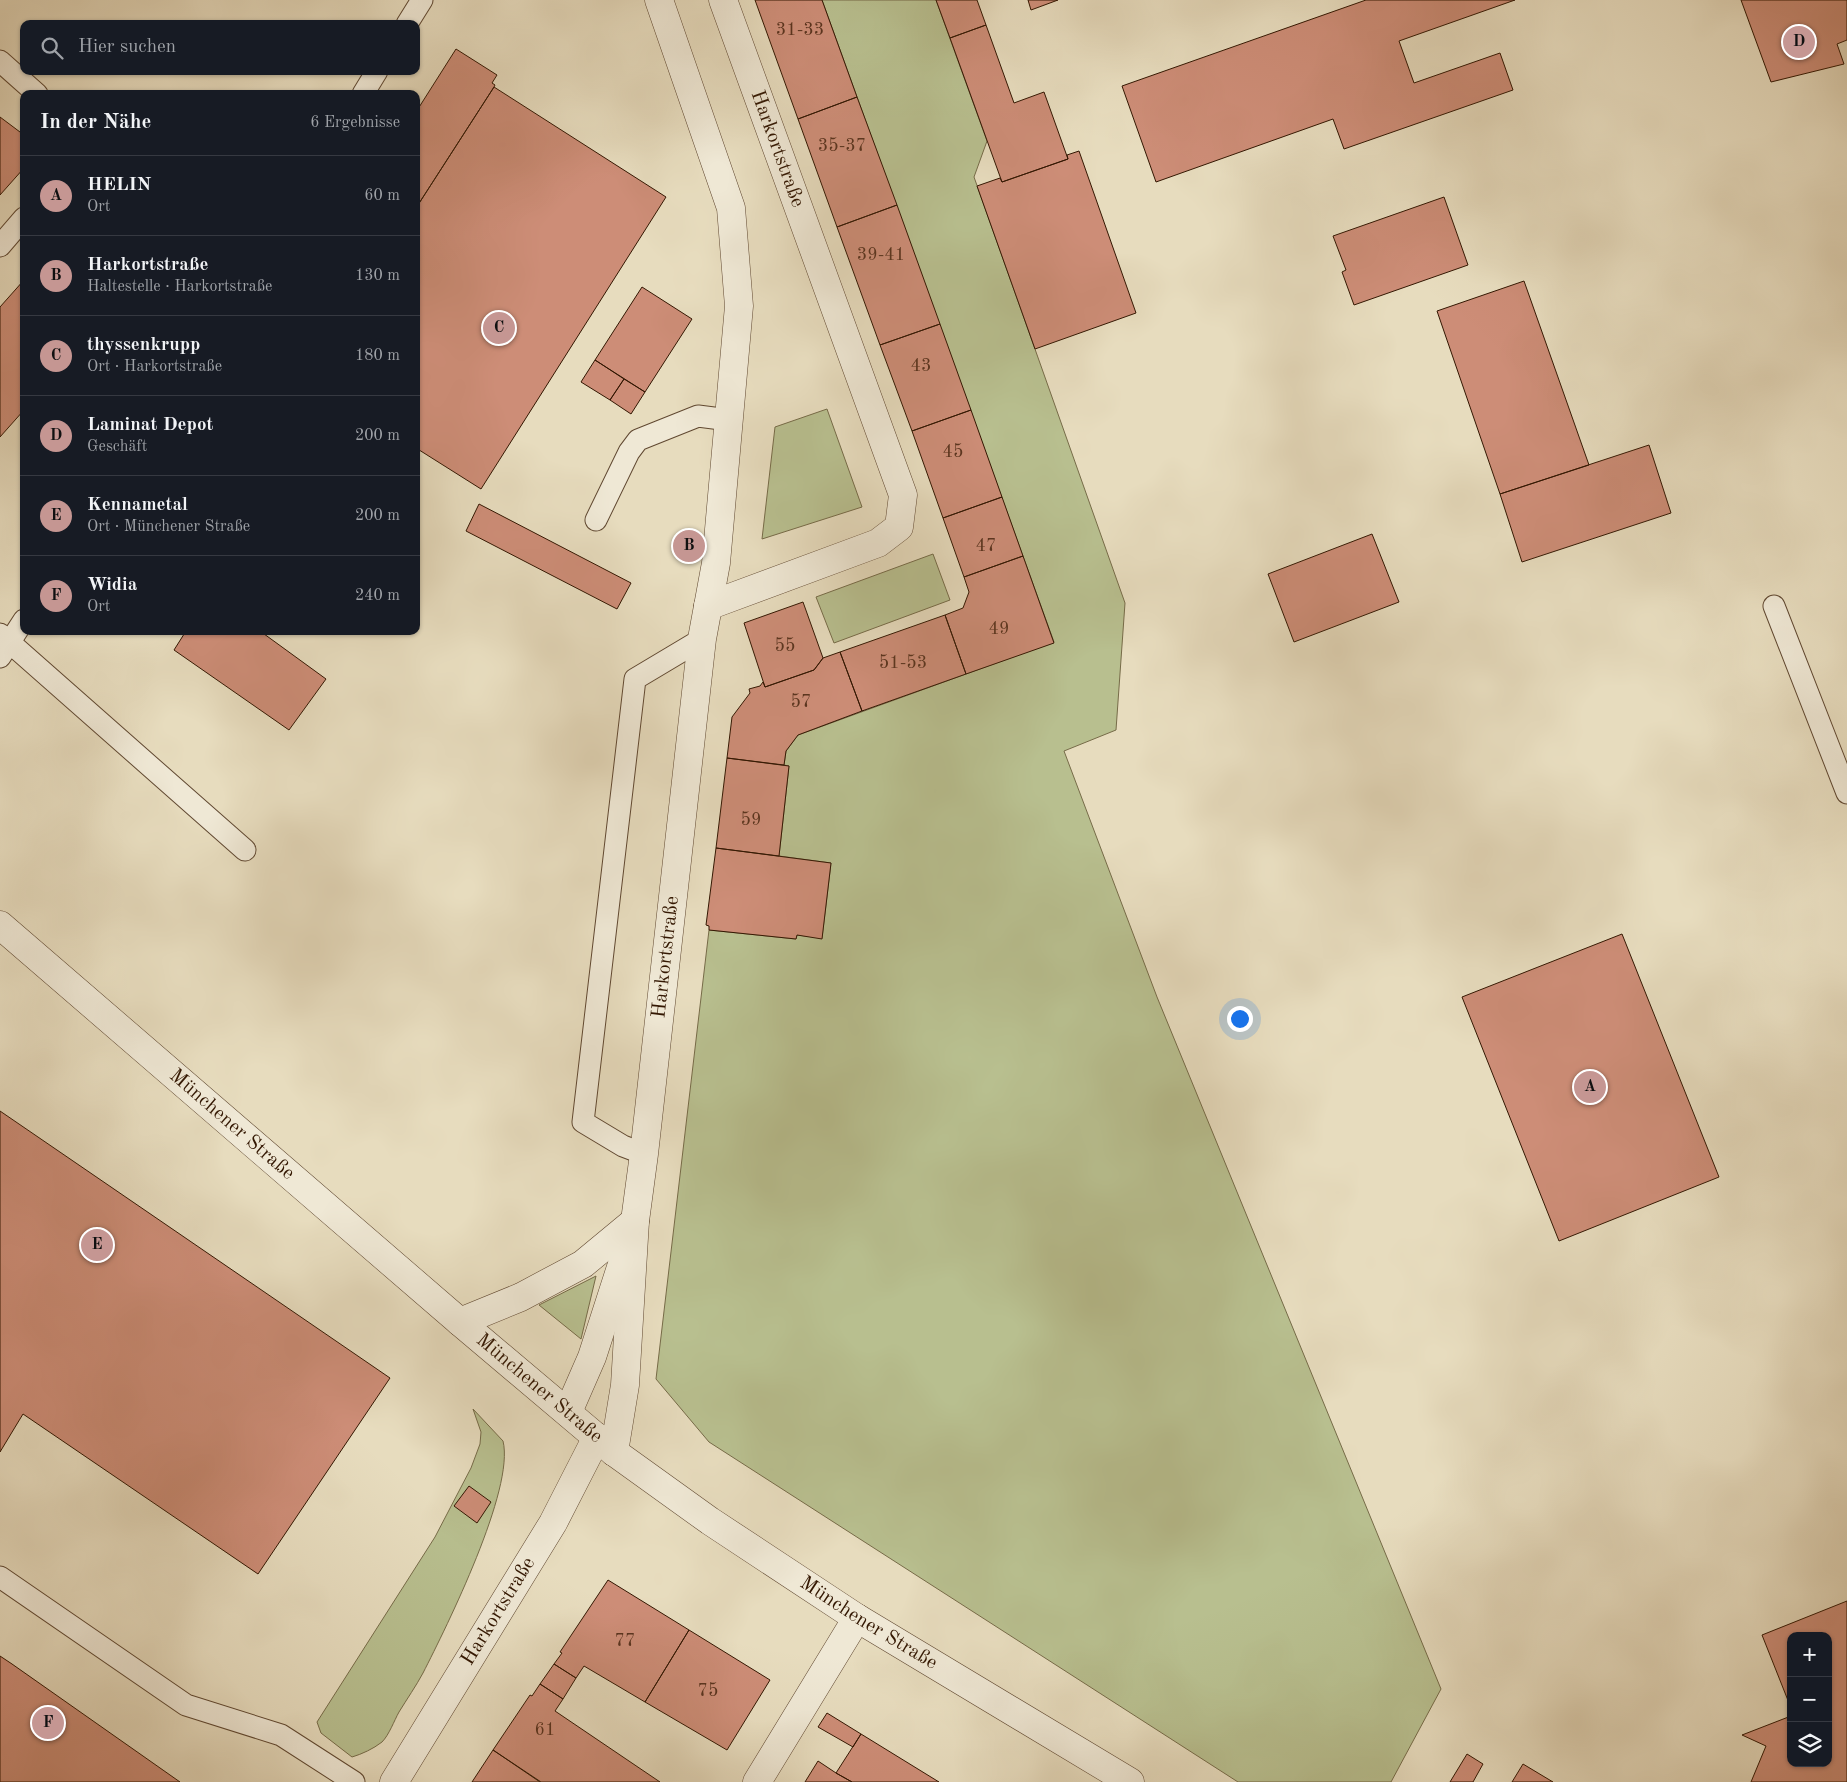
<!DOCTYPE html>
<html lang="de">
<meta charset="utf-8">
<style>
:root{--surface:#171b24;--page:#20242c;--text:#f1f3f6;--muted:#9ea1a6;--line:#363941;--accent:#c59692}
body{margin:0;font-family:"Old Standard TT",serif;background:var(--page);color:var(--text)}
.controls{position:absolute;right:15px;bottom:15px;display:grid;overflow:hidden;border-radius:10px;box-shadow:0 1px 4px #0004}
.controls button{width:45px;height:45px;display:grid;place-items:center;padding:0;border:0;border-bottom:1px solid var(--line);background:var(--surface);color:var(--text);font:25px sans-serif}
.you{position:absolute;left:1239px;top:1018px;width:18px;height:18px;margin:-12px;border:4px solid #fff;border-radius:50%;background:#1a73e8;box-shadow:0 0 0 8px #1a73e833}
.badge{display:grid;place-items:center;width:32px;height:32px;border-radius:50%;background:var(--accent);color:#111;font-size:16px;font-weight:700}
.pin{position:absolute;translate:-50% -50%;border:2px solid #fff;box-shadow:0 1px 5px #0006}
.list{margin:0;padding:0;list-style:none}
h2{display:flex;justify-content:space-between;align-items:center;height:65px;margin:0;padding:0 20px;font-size:21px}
h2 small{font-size:16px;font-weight:400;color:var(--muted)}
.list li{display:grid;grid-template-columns:32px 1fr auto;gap:15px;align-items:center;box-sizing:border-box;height:80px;padding:0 20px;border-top:1px solid var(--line)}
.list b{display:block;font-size:19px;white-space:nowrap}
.list p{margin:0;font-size:16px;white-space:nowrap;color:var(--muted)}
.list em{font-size:16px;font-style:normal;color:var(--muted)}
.icon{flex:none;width:28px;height:28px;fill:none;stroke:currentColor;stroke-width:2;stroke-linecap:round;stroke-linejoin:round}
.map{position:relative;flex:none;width:1847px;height:1782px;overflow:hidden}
.search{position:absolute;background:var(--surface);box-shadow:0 1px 4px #0004;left:20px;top:20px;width:400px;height:55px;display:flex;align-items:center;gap:12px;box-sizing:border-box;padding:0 18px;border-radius:10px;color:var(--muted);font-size:19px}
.panel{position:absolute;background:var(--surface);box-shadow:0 1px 4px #0004;left:20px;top:90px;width:400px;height:545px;border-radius:10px}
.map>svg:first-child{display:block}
.green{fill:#b8bf8f;stroke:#766b48}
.building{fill:#cd8d77;stroke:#331702}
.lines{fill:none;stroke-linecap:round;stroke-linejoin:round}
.service-casing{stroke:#604831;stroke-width:23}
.minor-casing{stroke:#604831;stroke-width:29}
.service{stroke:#efe8d5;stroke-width:21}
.minor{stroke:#efe8d5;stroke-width:28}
.labels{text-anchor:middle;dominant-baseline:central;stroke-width:4.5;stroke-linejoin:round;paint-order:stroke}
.number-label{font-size:18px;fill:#5a341f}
.street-label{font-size:20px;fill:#331702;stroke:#efe8d5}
</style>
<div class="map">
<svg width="1847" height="1782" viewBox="0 0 1847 1782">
<rect width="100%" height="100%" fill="#e7dcbe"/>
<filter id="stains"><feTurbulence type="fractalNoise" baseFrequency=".004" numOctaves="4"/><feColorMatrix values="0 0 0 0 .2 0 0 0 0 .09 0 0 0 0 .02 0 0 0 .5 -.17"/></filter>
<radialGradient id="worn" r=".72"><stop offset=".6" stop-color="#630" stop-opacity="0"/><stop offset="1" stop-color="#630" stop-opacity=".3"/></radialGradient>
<path class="green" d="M822,0H936L987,141L974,177L1125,603L1116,730L1064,751L1157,997L1441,1689L1391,1782H1238L709,1442L656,1379L709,930L796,939L797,935L822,938L831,863L779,856L789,766L784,765L786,751L798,735L1054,642Z
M827,409L862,507L762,539L775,427Z
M933,554L950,600L834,643L816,597Z
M596,1276L581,1339L539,1305Z
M473,1409L503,1441C515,1489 447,1626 423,1673C416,1686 407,1699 399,1712C394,1721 389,1735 382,1742C373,1749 362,1754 352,1757L321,1733L317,1722L435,1537L471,1468L480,1444L481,1432Z"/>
<path class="building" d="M755,0H822L857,97L798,119Z
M936,0H977L986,25L950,38Z
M1028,0H1058L1031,10Z
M1366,0H1515L1399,41L1414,83L1500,53L1513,90L1344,149L1333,119L1156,182L1122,86Z
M1741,0H1847V40L1837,44L1844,64L1771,82Z
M986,25L1014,103L1044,92L1068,159L1002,182L950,38Z
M456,49L497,75L492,83L495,85L494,87L416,208V112Z
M494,87L666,197L481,489L416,448V208Z
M857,97L897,205L837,227L798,119Z
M0,117L24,135V168L0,195Z
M1079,151L1136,313L1035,349L977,186L1000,178L1002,182L1068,159L1067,155Z
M1444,197L1468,265L1354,305L1342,272L1346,270L1333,236Z
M897,205L940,324L880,345L837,227Z
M24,280V410L0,437V307Z
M1524,281L1589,465L1500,494L1437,311Z
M642,287L692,319L645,392L595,360Z
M940,324L971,410L912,431L880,345Z
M595,360L624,379L610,400L581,382Z
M624,379L645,392L631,414L610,400Z
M971,410L1002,497L943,518L912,431Z
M1649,445L1671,513L1522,562L1500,494Z
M1002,497L1023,556L964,577L943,518Z
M479,504L631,583L617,609L466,531Z
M1372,534L1399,602L1294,642L1268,574Z
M1023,556L1054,643L966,674L945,615L963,608L969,592L964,577Z
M803,602L823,658L814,670L765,687L744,623Z
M945,615L966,674L862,711L840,652Z
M186,631H260L326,679L289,730L174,650Z
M840,652L862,711L798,735L786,751L784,765L727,758L732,717L750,693L749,689L760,686L763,682L765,687L814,670L823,658Z
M727,758L789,766L779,856L716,848Z
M716,848L831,863L822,939L797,935L796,939L709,930V926L706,925Z
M1622,934L1719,1177L1559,1241L1462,997Z
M0,1111L390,1378L258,1574L23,1414L0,1452Z
M469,1486L491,1502L477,1523L454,1506Z
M608,1580L689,1630L645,1702L584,1666L576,1678L554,1664L562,1653L560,1652Z
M1847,1601V1782H1751L1766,1746L1742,1735L1791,1716V1763H1828V1636H1791V1708L1762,1635Z
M689,1630L770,1680L727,1750L645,1702Z
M0,1656L12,1664L180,1782H0Z
M554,1664L576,1678L563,1699L540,1684Z
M540,1684L563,1699L555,1711L660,1782H541L493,1750L530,1695L532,1696Z
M827,1713L861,1734L853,1747L818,1727Z
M861,1734L939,1782H852L836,1773Z
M493,1750L540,1782H472Z
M1467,1754L1483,1764L1473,1782H1450Z
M818,1761L836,1773L852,1782H805Z
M1523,1764L1553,1782H1512Z"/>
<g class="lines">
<g class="service-casing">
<path id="service" d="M407,24L422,0
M0,61L37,94
M363,94L377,71
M0,246L24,218
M596,520L629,452L638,440L698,416L729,420
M1774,606L1847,793
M0,634L245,850
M0,657L24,620
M644,1154L623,1146L583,1122L635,679L702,639
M0,1577L186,1705L281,1735L354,1782"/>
</g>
<g class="minor-casing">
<g id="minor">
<path d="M708,606L878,543L899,527L903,495L723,0"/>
<path id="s1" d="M0,925L460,1322L614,1452L710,1521L857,1618L1130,1782"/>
<path d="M460,1322L521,1297L583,1264L635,1221"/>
<path d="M568,1412L592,1357L623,1261"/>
<path id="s2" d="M614,1452L625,1385L635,1221L644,1154L702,639L716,563L739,306L731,208L659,0"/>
<path id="s3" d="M394,1782L553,1523L597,1437"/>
<path d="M757,1782L857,1618"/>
</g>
</g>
<use href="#service" class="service"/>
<use href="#minor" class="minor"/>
</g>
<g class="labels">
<g class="number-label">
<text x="800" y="30">31-33</text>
<text x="842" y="146">35-37</text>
<text x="881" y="255">39-41</text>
<text x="921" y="366">43</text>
<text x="953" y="452">45</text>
<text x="986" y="546">47</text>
<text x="999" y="629">49</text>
<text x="785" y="646">55</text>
<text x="903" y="663">51-53</text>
<text x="801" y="702">57</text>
<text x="751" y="820">59</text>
<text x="625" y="1641">77</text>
<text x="708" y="1691">75</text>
<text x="545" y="1730">61</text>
</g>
<g class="street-label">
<text transform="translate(777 149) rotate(70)">Harkortstraße</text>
<text stroke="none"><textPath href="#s2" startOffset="498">Harkortstraße</textPath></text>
<text stroke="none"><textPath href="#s1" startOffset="306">Münchener Straße</textPath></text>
<text stroke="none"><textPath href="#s1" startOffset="711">Münchener Straße</textPath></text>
<text stroke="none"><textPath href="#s3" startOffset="200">Harkortstraße</textPath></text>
<text stroke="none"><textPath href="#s1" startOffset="1116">Münchener Straße</textPath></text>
</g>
</g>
<rect width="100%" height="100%" filter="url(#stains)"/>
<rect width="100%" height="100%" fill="url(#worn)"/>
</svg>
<div class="controls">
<button>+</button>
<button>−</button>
<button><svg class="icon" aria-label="layers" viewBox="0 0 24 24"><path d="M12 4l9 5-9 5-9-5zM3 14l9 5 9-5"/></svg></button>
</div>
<div class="you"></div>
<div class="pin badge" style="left:1590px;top:1087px">A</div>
<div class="pin badge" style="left:689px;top:546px">B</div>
<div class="pin badge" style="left:499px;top:328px">C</div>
<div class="pin badge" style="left:1799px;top:42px">D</div>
<div class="pin badge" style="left:97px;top:1245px">E</div>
<div class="pin badge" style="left:48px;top:1723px">F</div>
<div class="search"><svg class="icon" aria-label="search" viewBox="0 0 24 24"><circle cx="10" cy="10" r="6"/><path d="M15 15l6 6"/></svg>Hier suchen</div>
<section class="panel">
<h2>In der Nähe<small>6 Ergebnisse</small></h2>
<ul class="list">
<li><span class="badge">A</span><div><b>HELIN</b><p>Ort</p></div><em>60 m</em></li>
<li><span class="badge">B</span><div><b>Harkortstraße</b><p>Haltestelle · Harkortstraße</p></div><em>130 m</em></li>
<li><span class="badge">C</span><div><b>thyssenkrupp</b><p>Ort · Harkortstraße</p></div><em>180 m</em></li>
<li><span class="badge">D</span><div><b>Laminat Depot</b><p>Geschäft</p></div><em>200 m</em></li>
<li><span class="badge">E</span><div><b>Kennametal</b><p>Ort · Münchener Straße</p></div><em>200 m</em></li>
<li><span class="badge">F</span><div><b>Widia</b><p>Ort</p></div><em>240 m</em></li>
</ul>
</section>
</div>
